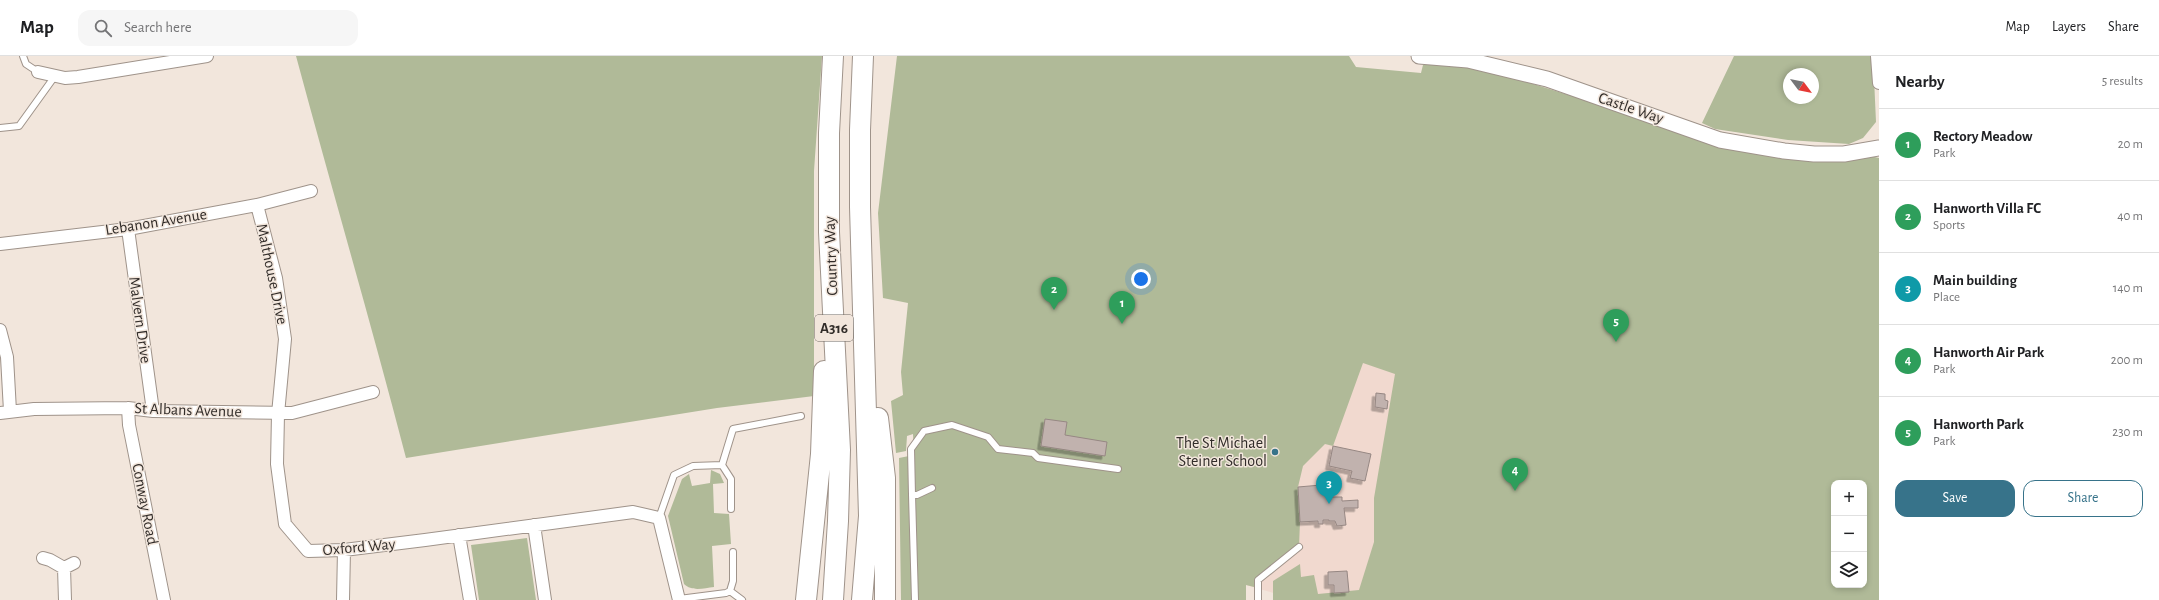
<!DOCTYPE html>
<meta charset="utf-8">
<style>
:root{--surface:#fff;--page:#f6f6f6;--text:#202124;--muted:#757577;--line:#e0e0e0;--accent:#37738a}
body{margin:0;font-family:"Alegreya Sans",sans-serif;background:var(--page);color:var(--text)}
.controls{position:absolute;right:12px;bottom:12px;display:grid;overflow:hidden;border-radius:8px;box-shadow:0 2px 6px #0003}
.controls button{width:36px;height:36px;display:grid;place-items:center;padding:0;border:0;border-bottom:1px solid var(--line);background:var(--surface);color:var(--text);font:20px sans-serif}
.compass{position:absolute;left:1783px;top:12px;width:36px;height:36px;border-radius:50%;background:var(--surface);box-shadow:0 2px 6px #0003;rotate:122deg}
.you{position:absolute;left:1141px;top:223px;width:14px;height:14px;margin:-10px;border:3px solid #fff;border-radius:50%;background:#1a73e8;box-shadow:0 0 0 6px #1a73e833}
.badge{display:grid;place-items:center;width:26px;height:26px;border-radius:50%;background:var(--accent);color:#fff;font-size:13px;font-weight:700}
.pin{position:absolute;translate:-50% -33px;filter:drop-shadow(0 1px 2px #0008)}
.pin::after{content:'';position:absolute;top:21px;width:14px;height:12px;background:inherit;clip-path:polygon(0 0,100% 0,50% 100%)}
.list{margin:0;padding:0;list-style:none}
h2{display:flex;justify-content:space-between;align-items:center;height:52px;margin:0;padding:0 16px;font-size:17px}
h2 small{font-size:13px;font-weight:400;color:var(--muted)}
.list li{display:grid;grid-template-columns:26px 1fr auto;gap:12px;align-items:center;box-sizing:border-box;height:72px;padding:0 16px;border-top:1px solid var(--line)}
.list b{display:block;font-size:15px;white-space:nowrap}
.list p{margin:0;font-size:13px;white-space:nowrap;color:var(--muted)}
.list em{font-size:13px;font-style:normal;color:var(--muted)}
.actions{display:flex;gap:8px;padding:12px 16px}
.actions a{flex:1;padding:9px 0;border:1px solid var(--accent);border-radius:12px;text-align:center;font-size:14px;color:var(--accent)}
.actions .main{background:var(--accent);color:#fff}
.icon{flex:none;width:22px;height:22px;fill:none;stroke:currentColor;stroke-width:2;stroke-linecap:round;stroke-linejoin:round}
.map{position:relative;flex:none;width:1879px;height:544px;overflow:hidden}
header{display:flex;align-items:center;gap:24px;box-sizing:border-box;height:56px;padding:0 20px;background:var(--surface);border-bottom:1px solid var(--line)}
header strong{font-size:19px}
nav{display:flex;gap:22px;margin-inline-start:auto;font-size:14px}
.search{width:280px;height:36px;background:var(--page);display:flex;align-items:center;gap:10px;box-sizing:border-box;padding:0 14px;border-radius:12px;color:var(--muted);font-size:15px}
main{display:flex}
aside{flex:1;background:var(--surface)}
.map>svg:first-child{display:block}
.education{fill:#f1d9cf}
.green{fill:#b0ba98;fill-rule:evenodd}
.building{fill:#c1b2ae;stroke:#968783;filter:url(#shadow)}
.lines{fill:none;stroke-linecap:round;stroke-linejoin:round}
.service-casing{stroke:#9f938a;stroke-width:8}
.minor-casing{stroke:#9f938a;stroke-width:14}
.tertiary-casing{stroke:#9f938a;stroke-width:17}
.trunk-casing{stroke:#9f938a;stroke-width:22}
.service{stroke:#fff;stroke-width:6}
.minor{stroke:#fff;stroke-width:12}
.tertiary{stroke:#fff;stroke-width:15}
.trunk{stroke:#fff;stroke-width:20}
.poi-dot{fill:#37738a;stroke:#f2e6dc;stroke-width:1.5}
.labels{text-anchor:middle;dominant-baseline:central;stroke-width:3;stroke-linejoin:round;paint-order:stroke}
.shield{fill:#f2e6dc;stroke:#6b645f;stroke-width:1}
.shield-label{font-size:15px;font-weight:bold;fill:#312c29}
.street-label{font-size:16px;fill:#312c29;stroke:#f2e6dc}
.poi-label{font-size:16px;fill:#312c29;stroke:#f2e6dc;text-anchor:end}
</style>
<header>
<strong>Map</strong>
<div class="search"><svg class="icon" aria-label="search" viewBox="0 0 24 24"><circle cx="10" cy="10" r="6"/><path d="M15 15l6 6"/></svg>Search here</div>
<nav><a>Map</a><a>Layers</a><a>Share</a></nav>
</header>
<main>
<div class="map">
<svg width="1879" height="544" viewBox="0 0 1879 544">
<defs>
<filter id="shadow"><feDropShadow dx="-3.5" dy="3.5" stdDeviation="0" flood-color="#0004"/></filter>
</defs>
<rect width="100%" height="100%" fill="#f2e6dc"/>
<path class="education" d="M1337,277L1402,315L1391,523L1348,544H1298L1246,529Z"/>
<path class="green" d="M296,0H822L814,115V340L717,352L406,402C371,267 332,134 296,0Z
M897,0H1349L1356,11L1421,17L1423,9L1451,8L1511,21L1651,65L1686,77L1858,97L1879,102V544H1273V525L1300,508L1301,521L1314,519L1318,538L1359,534L1374,486V442L1395,318L1363,307L1333,390L1325,388L1303,410L1298,431L1300,466L1299,491L1258,524V532L1246,529V544H901L899,402L914,399L913,378L907,380L906,395L896,397L891,345L903,339L901,316L908,247L883,242L878,157ZM1834,427H1864V529H1834Z
M1734,0H1873L1876,66L1863,82L1849,88L1788,84L1715,73L1702,67ZM1789,18H1813V42H1789Z
M711,414L720,418L724,427L713,428L714,457L729,458L731,488L712,490L714,531C704,532 692,536 684,528L668,460L682,423L689,418L692,430L710,427Z
M527,482L536,544H479L471,489Z"/>
<path class="building" d="M1376,337L1385,338V344L1388,345L1387,353L1375,351Z
M1045,363L1067,366L1065,379L1107,386L1105,400L1041,390Z
M1333,390L1371,398L1365,425L1350,422L1352,415L1329,410Z
M1321,429V434H1328V441H1342V445L1358,444V452H1344L1346,469L1337,470L1335,465H1329V464H1323V468H1318V465L1300,466L1298,431Z
M1347,515L1349,536L1334,537V529H1328V516Z"/>
<g class="lines">
<g class="service-casing">
<path id="service" d="M23,0L26,8L38,16
M0,72L19,70L55,20
M722,409L733,373L801,360
M912,439L911,393L924,375L952,369L988,381L998,393L1033,397L1038,402L1118,413
M659,462L674,419L693,410L722,409L731,423V453
M730,535L742,544
M679,543L726,537L730,535L733,525V496
M915,544L912,439H917L932,432
M1258,544V524L1299,491"/>
</g>
<g class="minor-casing">
<path id="minor" d="M1877,0L1879,27
M38,16L65,22L78,21L207,0
M257,149L276,222L285,283L278,358L277,408L285,468L308,495L344,494L425,484L633,456L659,462L679,544
M128,173L153,355
M0,188L128,173L257,149L311,135
M0,274L7,301L10,355
M128,352L129,369L164,544
M0,357L34,353L128,352L153,355L292,357L373,336
M534,469L545,544
M459,479L470,544
M43,502L50,504L64,512L74,507
M64,512L65,544
M343,544L344,494"/>
</g>
<g class="tertiary-casing">
<path id="tertiary" d="M1419,0L1468,4L1547,23L1720,84L1784,95L1814,98H1844L1879,92"/>
</g>
<g class="trunk-casing">
<path id="trunk" d="M878,362L885,422V544
M806,544L821,398L824,315
M833,544L838,465L840,394L829,176V77L833,0
M862,544L869,460L860,151V74L863,0"/>
</g>
<use href="#service" class="service"/>
<use href="#minor" class="minor"/>
<use href="#tertiary" class="tertiary"/>
<use href="#trunk" class="trunk"/>
</g>
<circle class="poi-dot" cx="1275" cy="396" r="4"/>
<g class="labels">
<rect class="shield" x="815" y="259" width="38" height="26" rx="3"/>
<g class="shield-label">
<text x="834" y="272">A316</text>
</g>
<g class="street-label">
<text transform="translate(1631 52) rotate(19)">Castle Way</text>
<text transform="translate(156 166) rotate(-9)">Lebanon Avenue</text>
<text transform="translate(831 200) rotate(-92)">Country Way</text>
<text transform="translate(272 218) rotate(78)">Malthouse Drive</text>
<text transform="translate(140 264) rotate(82)">Malvern Drive</text>
<text transform="translate(188 354) rotate(2)">St Albans Avenue</text>
<text transform="translate(145 448) rotate(79)">Conway Road</text>
<text transform="translate(359 491) rotate(-5)">Oxford Way</text>
</g>
<g class="poi-label">
<text x="1267" y="387">The St Michael<tspan x="1267" dy="18">Steiner School</tspan></text>
</g>
</g>
</svg>
<div class="controls">
<button>+</button>
<button>−</button>
<button><svg class="icon" aria-label="layers" viewBox="0 0 24 24"><path d="M12 4l9 5-9 5-9-5zM3 14l9 5 9-5"/></svg></button>
</div>
<svg class="compass" viewBox="-18 -18 36 36"><path d="M0-13l5 13h-10z" fill="#e53935"/><path d="M0 13l5-13h-10z" fill="#757577"/></svg>
<div class="you"></div>
<div class="pin badge" style="left:1122px;top:268px;background:#2e9e5b">1</div>
<div class="pin badge" style="left:1054px;top:254px;background:#2e9e5b">2</div>
<div class="pin badge" style="left:1329px;top:448px;background:#0f9aa8">3</div>
<div class="pin badge" style="left:1515px;top:435px;background:#2e9e5b">4</div>
<div class="pin badge" style="left:1616px;top:286px;background:#2e9e5b">5</div>
</div>
<aside>
<h2>Nearby<small>5 results</small></h2>
<ul class="list">
<li><span class="badge" style="background:#2e9e5b">1</span><div><b>Rectory Meadow</b><p>Park</p></div><em>20 m</em></li>
<li><span class="badge" style="background:#2e9e5b">2</span><div><b>Hanworth Villa FC</b><p>Sports</p></div><em>40 m</em></li>
<li><span class="badge" style="background:#0f9aa8">3</span><div><b>Main building</b><p>Place</p></div><em>140 m</em></li>
<li><span class="badge" style="background:#2e9e5b">4</span><div><b>Hanworth Air Park</b><p>Park</p></div><em>200 m</em></li>
<li><span class="badge" style="background:#2e9e5b">5</span><div><b>Hanworth Park</b><p>Park</p></div><em>230 m</em></li>
</ul>
<div class="actions"><a class="main">Save</a><a>Share</a></div>
</aside>
</main>
